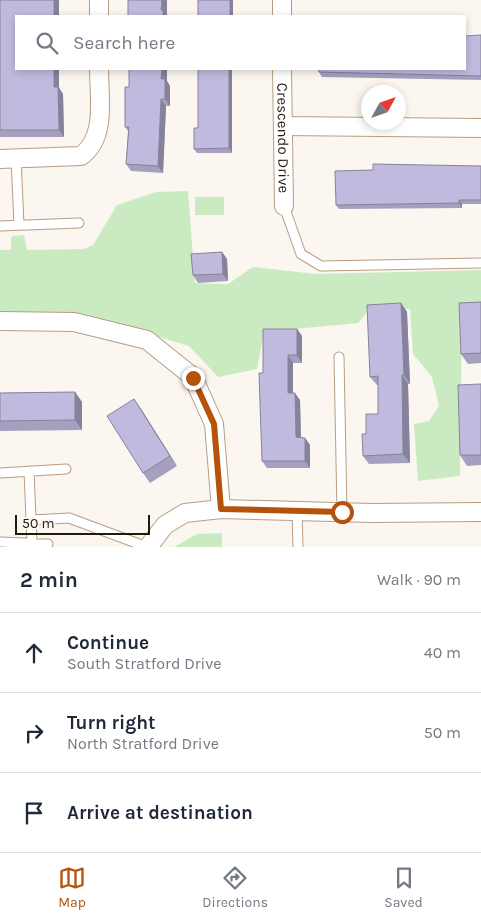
<!DOCTYPE html>
<meta charset="utf-8">
<style>
:root{--surface:#fff;--page:#f2f2f3;--text:#1f2937;--muted:#747a83;--line:#e0e1e3;--accent:#b45309}
body{margin:0;font-family:Karla,sans-serif;background:var(--page);color:var(--text)}
.compass{position:absolute;left:361px;top:85px;width:45px;height:45px;border-radius:50%;background:var(--surface);box-shadow:0 2px 8px #0003;rotate:50deg}
.scale{position:absolute;left:15px;bottom:12px;width:135px;box-sizing:border-box;padding-left:5px;border:2px solid #22190e;border-top:0;font-size:14px;line-height:18px;white-space:nowrap;color:#22190e;-webkit-text-stroke:4px #fbf6f0;paint-order:stroke}
.stop{position:absolute;width:15px;height:15px;margin:-11px;border:4px solid #b45309;border-radius:50%;background:#fff}
.stop.end{background:#b45309;border-color:#fff;box-shadow:0 1px 5px #0008}
.list{margin:0;padding:0;list-style:none}
h2{display:flex;justify-content:space-between;align-items:center;height:65px;margin:0;padding:0 20px;font-size:21px}
h2 small{font-size:16px;font-weight:400;color:var(--muted)}
.list li{display:grid;grid-template-columns:32px 1fr auto;gap:15px;align-items:center;box-sizing:border-box;height:80px;padding:0 20px;border-top:1px solid var(--line)}
.list b{display:block;font-size:19px;white-space:nowrap}
.list p{margin:0;font-size:16px;white-space:nowrap;color:var(--muted)}
.list em{font-size:16px;font-style:normal;color:var(--muted)}
.icon{flex:none;width:28px;height:28px;fill:none;stroke:currentColor;stroke-width:2;stroke-linecap:round;stroke-linejoin:round}
.map{position:relative;flex:none;width:481px;height:547px;overflow:hidden}
.search{position:absolute;background:var(--surface);box-shadow:0 2px 8px #0003;left:15px;right:15px;top:15px;height:55px;display:flex;align-items:center;gap:12px;box-sizing:border-box;padding:0 18px;border-radius:0px;color:var(--muted);font-size:19px}
.sheet{height:305px;background:var(--surface)}
nav{display:flex;justify-content:space-around;align-items:center;box-sizing:border-box;height:70px;border-top:1px solid var(--line);background:var(--surface);font-size:14px;color:var(--muted)}
nav a{display:grid;justify-items:center;gap:2px}
nav .on{color:var(--accent)}
.map>svg:first-child{display:block}
.green{fill:#caebc2}
.lines{fill:none;stroke-linecap:round;stroke-linejoin:round}
.service-casing{stroke:#b79e82;stroke-width:11}
.minor-casing{stroke:#b79e82;stroke-width:20}
.service{stroke:#fff;stroke-width:9}
.minor{stroke:#fff;stroke-width:18}
.wall{fill:#a5a0bf}
.shaded-wall{fill:#86829b}
.building{fill:#c0bade;stroke:#86829b}
.route{stroke:#b45309;stroke-width:6}
.labels{text-anchor:middle;dominant-baseline:central;stroke-width:4;stroke-linejoin:round;paint-order:stroke}
.street-label{font-size:15px;fill:#22190e;stroke:#fbf6f0}
</style>
<div class="map">
<svg width="481" height="547" viewBox="0 0 481 547">
<rect width="100%" height="100%" fill="#fbf6f0"/>
<path class="green" d="M188,191L195,283L228,284L253,267L315,274L481,270V310L462,311L460,476L418,481L414,424L429,421L439,406L432,377L413,354L410,309L369,310L358,323L264,332L257,369L218,377L189,346L114,323L0,318V250H11V238L13,236L24,235L27,250L84,249L93,245L117,205L156,192Z
M195,197H224V215H195Z
M222,533V547H174L197,534Z"/>
<g class="lines">
<g class="service-casing">
<path id="service" d="M16,158L19,225
M284,206L301,254L321,266L481,263
M0,226L79,223
M339,357L342,512
M29,471L32,543
M0,473L66,469
M297,511L298,547
M32,520L69,518L147,547
M0,542L48,544"/>
</g>
<g class="minor-casing">
<g id="minor">
<path d="M282,0V16"/>
<path d="M99,16V0"/>
<path id="s1" d="M282,69L284,206"/>
<path d="M283,126L481,128"/>
<path d="M0,159L81,156C107,137 99,98 99,69"/>
<path d="M0,321L74,322L147,340L193,377L214,424L221,509"/>
<path d="M148,547L165,525L185,513L221,509L372,513L481,512"/>
</g>
</g>
<use href="#service" class="service"/>
<use href="#minor" class="minor"/>
</g>
<path class="wall" d="M0,0L16,16L63,94L64,137H0Z
M481,35V80L322,77L319,72L465,69Z
M129,69H167V81L170,86V106H166L163,173L131,171L126,164L128,131L125,127L129,87Z
M198,69L232,153H197L194,149L198,128Z
M481,166V204H462V208L339,209L336,205L373,170Z
M222,252L227,259L228,281L198,283L193,275Z
M481,302V363L468,364L461,354Z
M401,303L407,312L410,384H408L410,463L369,464L363,456L366,434L378,414V385H377L370,377Z
M297,329L302,336V363H293V393L300,400L301,438H305L310,445V468H267L262,461L263,373Z
M481,384V465L467,466L460,455Z
M75,392L82,402V430L0,431V393Z
M141,409L177,466L150,483L143,473Z"/>
<path class="shaded-wall" d="M54,0H59V16H54Z
M162,0H167V14L168,16H163L161,10Z
M230,0H233V16H230Z
M54,69H59V88L63,94L64,137L59,130L54,87Z
M162,69H167V81L170,86V106L165,99L161,79Z
M229,69H232V153L229,148Z
M161,99L166,106L163,173L158,166Z
M459,200L462,204V208L459,203Z
M222,252L227,259L228,281L223,274Z
M401,303L407,312L410,384L404,375Z
M297,329L302,336V363L297,355Z
M288,355L293,363V400L288,393Z
M402,375L408,384L410,463L403,454Z
M75,392L82,402V430L75,420Z
M295,393L300,400L301,445L296,437Z
M134,399L141,409L177,466L170,456Z
M305,438L310,445V468L305,461Z"/>
<path class="building" d="M0,0H54V16H16V69H54V87H58L59,130H0Z
M128,0H162L161,10H163V16H128Z
M198,0H230V16H198Z
M481,35V76L319,72L318,69H465V36Z
M129,69H162L161,79H165V99H161L158,166L126,164L129,127H125V87H129Z
M198,69H229V148L194,149V128H198Z
M373,164L481,166V200H459V203L336,205L335,171L373,170Z
M222,252L223,274L193,275L191,254Z
M481,302V353L461,354L459,303Z
M401,303L404,375H402L403,454L363,456L362,434H366V414H378V376L370,377L367,305Z
M263,329H297V355H288V393H295L296,437L305,438V461H262L259,373H263Z
M481,384V455H460L458,385Z
M75,392V420L0,421V393Z
M134,399L170,456L143,473L107,416Z"/>
<g class="lines">
<path class="route" d="M193,378L214,424L221,509L342,512"/>
</g>
<g class="labels">
<g class="street-label">
<text stroke="none"><textPath href="#s1" startOffset="69">Crescendo Drive</textPath></text>
</g>
</g>
</svg>
<svg class="compass" viewBox="-18 -18 36 36"><path d="M0-13l5 13h-10z" fill="#e53935"/><path d="M0 13l5-13h-10z" fill="#747a83"/></svg>
<div class="scale">50 m</div>
<div class="stop" style="left:342px;top:512px"></div>
<div class="stop end" style="left:193px;top:378px"></div>
<div class="search"><svg class="icon" aria-label="search" viewBox="0 0 24 24"><circle cx="10" cy="10" r="6"/><path d="M15 15l6 6"/></svg>Search here</div>
</div>
<section class="sheet">
<h2>2 min<small>Walk · 90 m</small></h2>
<ul class="list">
<li><svg class="icon" aria-label="ahead" viewBox="0 0 24 24"><path d="M12 20V5M6 11l6-6 6 6"/></svg><div><b>Continue</b><p>South Stratford Drive</p></div><em>40 m</em></li>
<li><svg class="icon" aria-label="right" viewBox="0 0 24 24"><path d="M7 20v-9h11M14 6l5 5-5 5"/></svg><div><b>Turn right</b><p>North Stratford Drive</p></div><em>50 m</em></li>
<li><svg class="icon" aria-label="arrive" viewBox="0 0 24 24"><path d="M6 21V4h12l-3 4 3 4H6"/></svg><div><b>Arrive at destination</b></div></li>
</ul>
</section>
<nav>
<a class="on"><svg class="icon" aria-label="map" viewBox="0 0 24 24"><path d="M3 6l6-2 6 2 6-2v14l-6 2-6-2-6 2zM9 4v14M15 6v14"/></svg>Map</a>
<a><svg class="icon" aria-label="directions" viewBox="0 0 24 24"><path d="M12 3l9 9-9 9-9-9zM9 14v-3h6M13 9l2 2-2 2"/></svg>Directions</a>
<a><svg class="icon" aria-label="saved" viewBox="0 0 24 24"><path d="M7 4h10v16l-5-4-5 4z"/></svg>Saved</a>
</nav>
